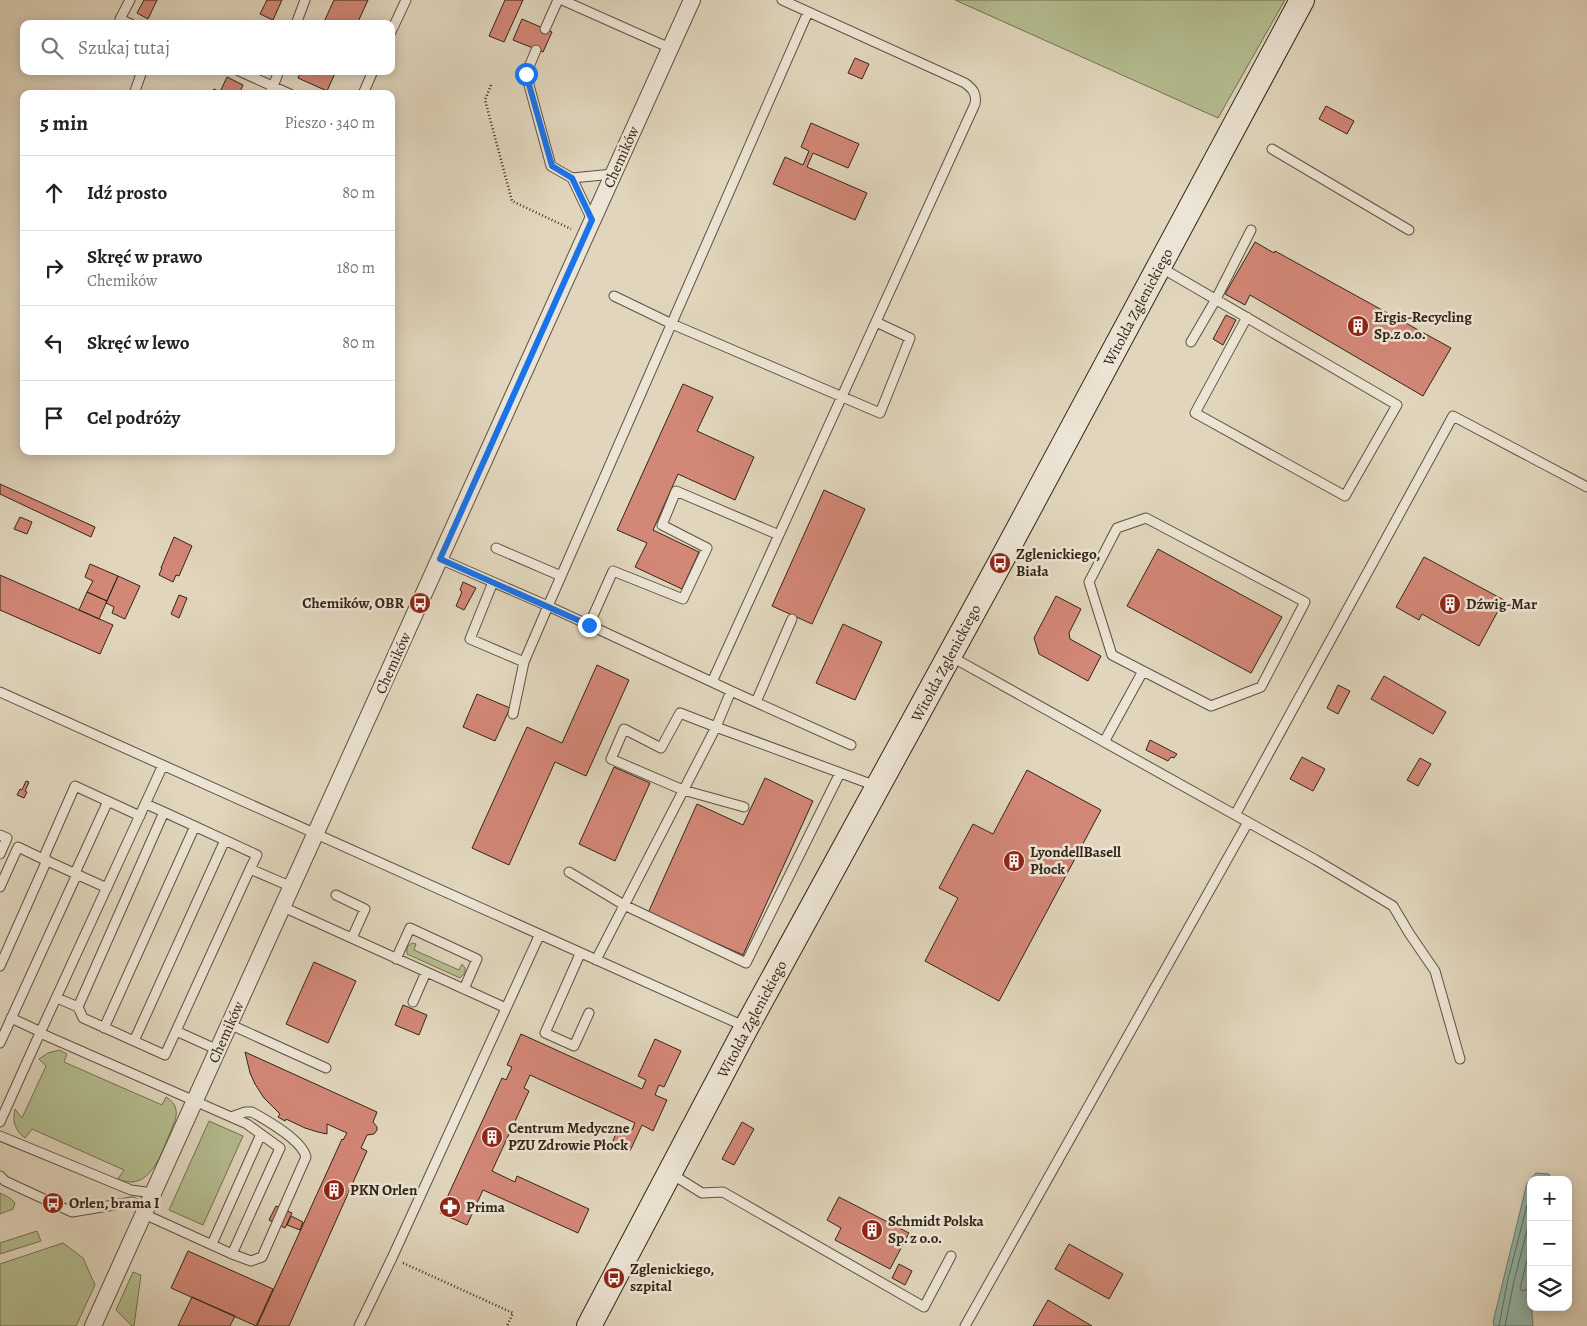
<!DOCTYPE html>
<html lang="pl">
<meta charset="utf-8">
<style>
:root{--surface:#fff;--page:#f6f6f6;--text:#222;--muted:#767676;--line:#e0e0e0}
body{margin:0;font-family:Alegreya,serif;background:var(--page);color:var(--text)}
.controls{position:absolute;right:15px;bottom:15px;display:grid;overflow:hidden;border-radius:10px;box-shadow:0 2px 12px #0003}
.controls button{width:45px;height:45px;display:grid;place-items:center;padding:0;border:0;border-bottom:1px solid var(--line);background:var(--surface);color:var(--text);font:25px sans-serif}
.stop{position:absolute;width:15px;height:15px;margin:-11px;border:4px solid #1a73e8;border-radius:50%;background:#fff}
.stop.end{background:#1a73e8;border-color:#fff;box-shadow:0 1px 5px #0008}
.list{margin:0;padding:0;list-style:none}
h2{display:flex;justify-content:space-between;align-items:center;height:65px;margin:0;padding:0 20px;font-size:21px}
h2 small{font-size:16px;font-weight:400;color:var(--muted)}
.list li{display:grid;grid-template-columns:32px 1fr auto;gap:15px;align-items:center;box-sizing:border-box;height:75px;padding:0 20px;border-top:1px solid var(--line)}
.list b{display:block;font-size:19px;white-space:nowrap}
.list p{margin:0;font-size:16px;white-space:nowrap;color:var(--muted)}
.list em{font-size:16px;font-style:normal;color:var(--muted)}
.icon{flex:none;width:28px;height:28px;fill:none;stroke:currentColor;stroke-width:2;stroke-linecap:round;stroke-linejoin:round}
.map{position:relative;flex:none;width:1587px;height:1326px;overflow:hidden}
.search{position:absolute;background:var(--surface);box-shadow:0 2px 12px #0003;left:20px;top:20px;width:375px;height:55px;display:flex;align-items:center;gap:12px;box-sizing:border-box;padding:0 18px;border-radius:10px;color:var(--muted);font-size:19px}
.panel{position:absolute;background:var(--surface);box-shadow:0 2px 12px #0003;left:20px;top:90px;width:375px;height:365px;border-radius:10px}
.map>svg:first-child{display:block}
.green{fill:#b4bd90;stroke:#747154}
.water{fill:#94b9ae;stroke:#6d7e72}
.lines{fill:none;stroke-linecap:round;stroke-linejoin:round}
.shore{stroke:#646f62;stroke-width:1}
.building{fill:#d38777;stroke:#332517}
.lane-casing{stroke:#5e5140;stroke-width:11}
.street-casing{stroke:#5e5140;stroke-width:18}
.secondary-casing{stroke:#332517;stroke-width:26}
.path{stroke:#332517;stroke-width:2.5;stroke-dasharray:1 2.5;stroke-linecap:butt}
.lane{stroke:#ece4d4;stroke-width:9}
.street{stroke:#ece4d4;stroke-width:16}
.secondary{stroke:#ece4d4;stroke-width:24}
.route{stroke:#1a73e8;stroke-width:6}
.labels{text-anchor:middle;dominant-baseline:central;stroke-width:5;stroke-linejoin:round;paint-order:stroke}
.street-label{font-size:15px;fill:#332517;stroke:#ece4d4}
.poi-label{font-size:15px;font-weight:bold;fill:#332517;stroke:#ece4d4;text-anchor:start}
</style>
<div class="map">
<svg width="1587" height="1326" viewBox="0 0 1587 1326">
<rect width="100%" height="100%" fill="#e1d6bd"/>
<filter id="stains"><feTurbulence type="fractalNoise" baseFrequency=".004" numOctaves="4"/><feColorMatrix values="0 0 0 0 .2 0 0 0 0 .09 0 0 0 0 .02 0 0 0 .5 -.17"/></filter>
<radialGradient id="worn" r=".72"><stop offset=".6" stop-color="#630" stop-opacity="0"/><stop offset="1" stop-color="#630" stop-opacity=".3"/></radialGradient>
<path class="green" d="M955,0H1285L1218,118Z
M412,943L416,944L414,950L459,970L462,964L465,968V973L460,978L407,954V947Z
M59,1050L67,1054L64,1062L162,1105L166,1097C176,1103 178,1110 175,1121C164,1144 153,1195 118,1179L124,1170L32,1129L25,1138C15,1130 12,1122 15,1109L22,1118L46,1066L39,1059L48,1053Z
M209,1121L243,1136L203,1225L169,1210Z
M0,1193L10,1198L15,1203L13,1209L0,1214Z
M37,1231L41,1241L0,1254V1243Z
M63,1243L83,1258L95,1285L76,1326H0V1264Z
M133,1272L141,1275L134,1326H132L116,1310Z"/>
<path class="water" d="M1536,1173L1549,1174L1551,1180H1531L1530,1287L1533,1326H1494L1493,1322L1527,1183Z"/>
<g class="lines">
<path class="shore" d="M1531,1245L1520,1288L1522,1291L1531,1289
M1499,1326L1508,1279L1531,1190
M1505,1326L1514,1281L1531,1215"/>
</g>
<path class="building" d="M144,0H157L148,19L137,13Z
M267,0H282L273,20L260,14Z
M334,0H368L357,24H323Z
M505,0H523L504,42L489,36Z
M522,19L552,32L543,52L513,40Z
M855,58L869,64L862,79L848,73Z
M301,71H336L327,91L298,78Z
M227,77L243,85L239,94H211L214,89L220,92Z
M1326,106L1354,121L1347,134L1319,119Z
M811,123L859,144L848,168L813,153L807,167L867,193L855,220L773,184L785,157L803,165L809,151L801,147Z
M1255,242L1274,253L1275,251L1451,348L1423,396L1250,295L1245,305L1225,294Z
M1226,315L1236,320L1223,345L1213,339Z
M683,384L713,397L697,431L754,457L735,500L678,474L653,530L699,552L682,589L635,567L647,543L617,530Z
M0,484L95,527L91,537L0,494Z
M824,490L865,509L812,624L772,606Z
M20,517L32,522L27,534L14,529Z
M174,537L192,546L179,576L176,575L173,582L159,575L162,568H161Z
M1158,549L1282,617L1251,673L1127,606Z
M1424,557L1504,600L1479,646L1422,614L1419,620L1396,607Z
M90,564L118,576L107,601L87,592L93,581L85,577Z
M0,575L113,625L100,654L0,610Z
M118,576L140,586L125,619L112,613L114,607L106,603Z
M463,582L476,588L464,610L456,606L462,592L460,590Z
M87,592L107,601L99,619L79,610Z
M179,595L187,598L179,618L171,614Z
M1056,596L1081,609L1069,633L1070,639L1101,656L1088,681L1039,654L1034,638Z
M843,624L882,642L855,700L816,683Z
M597,665L629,680L586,776L555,762L509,865L472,848L527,727L562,743Z
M1384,676L1446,712L1433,734L1371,699Z
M1338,685L1350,691L1338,714L1327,708Z
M477,694L510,708L495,741L463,727Z
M1150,740L1177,754L1174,758L1171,757L1168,761L1146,750Z
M1302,757L1325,769L1313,791L1290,779Z
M1420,758L1431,764L1418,786L1407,780Z
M614,767L650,783L615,861L579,844Z
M1027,770L1101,810L999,1001L925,961L958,898L939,888L973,824L993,834Z
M765,778L813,801L743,955L648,913L697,804L743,825Z
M26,781L29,782L25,791L27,792L24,798L17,795L20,789L22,790Z
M314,962L356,981L328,1043L286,1024Z
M403,1005L427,1015L419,1035L395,1025Z
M521,1034L642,1089L646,1080L638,1076L655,1039L681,1051L664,1087L659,1085L655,1095L667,1100L653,1131L642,1125L630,1151L612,1143L620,1124L632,1130L635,1123L530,1075L524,1088L529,1091L492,1171L515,1182L517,1176L589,1209L578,1233L483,1190L467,1225L440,1213L502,1078L506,1080L512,1067L507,1065Z
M245,1052L377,1112L373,1122L377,1127V1130L374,1134L367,1135L361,1148L367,1151L289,1326H257L342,1139L343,1140L347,1133L327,1124V1134L318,1132L305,1128L286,1119L285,1121L278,1117L280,1114L264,1098L255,1084L250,1073Z
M742,1122L754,1129L734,1165L722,1159Z
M839,1197L909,1233L890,1269L835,1240L841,1228L827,1220Z
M276,1206L292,1213L285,1228L269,1220Z
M291,1216L303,1222L300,1230L287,1225Z
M1069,1244L1123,1274L1109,1299L1055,1269Z
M188,1251L273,1289L256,1326L171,1288Z
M899,1264L912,1271L905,1285L892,1278Z
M192,1297L235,1316L230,1326H178Z
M1048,1300L1092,1326H1033Z"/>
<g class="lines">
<g class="lane-casing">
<path id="lane" d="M130,0L120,19L131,24
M562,0L670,48
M782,0L965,83C973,89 977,94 975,104L712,682L731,691L716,727L876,786
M296,24L305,0
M545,29L558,0
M391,32L406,0
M536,50L526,74L551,166L572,178L592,220
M239,71L290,94
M134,94L142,71
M270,94L279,71
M363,94L373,71
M1272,149L1409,230
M572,178L613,174
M1160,267L1397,405L1345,496L1195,413L1247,317
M614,296L672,324L880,413L910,338L876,322
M1191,342L1216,299L1251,230
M496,548L561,576
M440,559L548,606L808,12
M493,582L470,639L524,662L548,606L712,682
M589,625L613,571L683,599L707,548L662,525L676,491L779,535
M950,656L1316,860L1393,906L1409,933L1435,971L1460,1059
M731,691L851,745
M0,692L746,1027
M756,702L792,619
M513,714L524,662
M1104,742L1143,671L1112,655L1089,582L1117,528L1146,518L1305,602L1261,687L1211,706L1143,671
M146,804L164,812
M1235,815L1453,416L1587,487
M0,835L7,838L0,854
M250,869L165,1055L83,1018L78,1007L164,812L257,855L250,869L292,887
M569,872L624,905L746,963L840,773
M75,873L108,801
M0,887L18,847L43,859
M107,888L43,859L75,786L140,816
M336,895L365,909L352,938
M283,907L506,1008
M580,954L545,1033L574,1046L589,1013
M396,959L410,928L477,959L464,989
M596,960L716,727L680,713L661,748L624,729L611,759L683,790L744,807
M0,966L47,860
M57,998L78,1007
M413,1002L426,972
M11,1018L41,1032
M229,1024L326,1068
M104,1028L195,826
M176,1031L218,1050
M40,1033L163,765
M134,1041L225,840
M0,1043L77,874
M231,1117L245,1112H252C268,1121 302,1140 306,1157L262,1257L251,1261L232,1254
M0,1122L40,1033L247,1124L280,1148L232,1254L144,1214
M0,1136L131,1190L153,1193
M670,1173L702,1193L723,1192L924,1307L951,1256
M0,1176L5,1181L72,1212L132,1202L146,1208
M212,1244L261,1134
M359,1326L392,1258L539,936
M965,1326L1248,822"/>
</g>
<g class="street-casing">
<path id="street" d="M93,1326L692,0"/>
</g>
<g class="secondary-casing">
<path id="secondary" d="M589,1326L746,1028L1000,563L1302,0"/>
</g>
<path class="path" d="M491,85L485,100L512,201L571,229
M403,1263L513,1313L507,1326"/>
<use href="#lane" class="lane"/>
<use href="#street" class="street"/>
<use href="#secondary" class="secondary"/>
</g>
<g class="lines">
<path class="route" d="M526,74L552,166L572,178L592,220L440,559L589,625"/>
</g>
<defs>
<g id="building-disc" transform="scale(1.125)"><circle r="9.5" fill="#8f2418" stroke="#ece4d4"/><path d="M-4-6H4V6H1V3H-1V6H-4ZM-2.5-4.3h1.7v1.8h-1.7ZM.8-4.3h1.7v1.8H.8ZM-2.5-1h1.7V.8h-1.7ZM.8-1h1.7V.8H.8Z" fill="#fff"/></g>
<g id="bus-disc" transform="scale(1.125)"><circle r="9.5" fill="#8f2418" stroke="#ece4d4"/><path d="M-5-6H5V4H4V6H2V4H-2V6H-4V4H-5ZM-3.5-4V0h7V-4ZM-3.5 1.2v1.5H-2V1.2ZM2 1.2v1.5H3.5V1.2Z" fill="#fff"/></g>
<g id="pharmacy-disc" transform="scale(1.125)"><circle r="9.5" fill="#8f2418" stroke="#ece4d4"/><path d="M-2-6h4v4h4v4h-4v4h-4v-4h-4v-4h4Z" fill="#fff"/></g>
</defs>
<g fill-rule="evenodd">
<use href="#building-disc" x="1358" y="326"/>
<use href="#bus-disc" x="1000" y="563"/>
<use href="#bus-disc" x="420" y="603"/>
<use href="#building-disc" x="1450" y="604"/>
<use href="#building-disc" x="1014" y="861"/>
<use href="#building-disc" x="492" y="1137"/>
<use href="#building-disc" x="334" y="1190"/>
<use href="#bus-disc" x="53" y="1203"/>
<use href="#pharmacy-disc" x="450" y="1207"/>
<use href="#building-disc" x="872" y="1230"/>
<use href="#bus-disc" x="614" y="1278"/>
</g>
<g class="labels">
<g class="street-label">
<text transform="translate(621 157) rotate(-66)">Chemików</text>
<text transform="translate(1138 307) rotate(-62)">Witolda Zglenickiego</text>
<text transform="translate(393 663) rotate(-66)">Chemików</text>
<text transform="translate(946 663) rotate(-62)">Witolda Zglenickiego</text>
<text transform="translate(752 1019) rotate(-62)">Witolda Zglenickiego</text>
<text transform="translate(226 1032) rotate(-66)">Chemików</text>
</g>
<g class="poi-label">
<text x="1374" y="317">Ergis-Recycling<tspan x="1374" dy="17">Sp.z o.o.</tspan></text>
<text x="1016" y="554">Zglenickiego,<tspan x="1016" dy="17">Biała</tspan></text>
<text x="404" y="603" text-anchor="end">Chemików, OBR</text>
<text x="1466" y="604">Dźwig-Mar</text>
<text x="1030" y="852">LyondellBasell<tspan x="1030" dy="17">Płock</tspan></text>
<text x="508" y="1128">Centrum Medyczne<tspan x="508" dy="17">PZU Zdrowie Płock</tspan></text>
<text x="350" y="1190">PKN Orlen</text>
<text x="69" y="1203">Orlen, brama I</text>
<text x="466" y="1207">Prima</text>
<text x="888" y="1221">Schmidt Polska<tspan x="888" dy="17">Sp. z o.o.</tspan></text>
<text x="630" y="1269">Zglenickiego,<tspan x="630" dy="17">szpital</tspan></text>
</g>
</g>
<rect width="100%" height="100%" filter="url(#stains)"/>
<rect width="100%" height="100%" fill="url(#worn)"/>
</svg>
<div class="controls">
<button>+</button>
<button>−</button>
<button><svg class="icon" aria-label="layers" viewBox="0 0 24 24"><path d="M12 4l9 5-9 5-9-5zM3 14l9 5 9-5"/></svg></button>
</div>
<div class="stop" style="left:526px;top:74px"></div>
<div class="stop end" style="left:589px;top:625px"></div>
<div class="search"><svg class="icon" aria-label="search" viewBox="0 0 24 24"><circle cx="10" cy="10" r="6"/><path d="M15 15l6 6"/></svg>Szukaj tutaj</div>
<section class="panel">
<h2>5 min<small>Pieszo · 340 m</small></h2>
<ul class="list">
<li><svg class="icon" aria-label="ahead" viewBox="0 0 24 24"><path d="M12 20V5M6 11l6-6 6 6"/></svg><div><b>Idź prosto</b></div><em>80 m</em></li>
<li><svg class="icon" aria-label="right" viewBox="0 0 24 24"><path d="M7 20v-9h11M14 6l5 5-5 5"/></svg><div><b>Skręć w prawo</b><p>Chemików</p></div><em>180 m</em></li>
<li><svg class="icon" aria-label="left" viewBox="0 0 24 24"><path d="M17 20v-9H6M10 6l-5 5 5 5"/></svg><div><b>Skręć w lewo</b></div><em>80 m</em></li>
<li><svg class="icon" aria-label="arrive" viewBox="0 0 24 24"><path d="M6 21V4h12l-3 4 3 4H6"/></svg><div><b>Cel podróży</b></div></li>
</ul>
</section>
</div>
